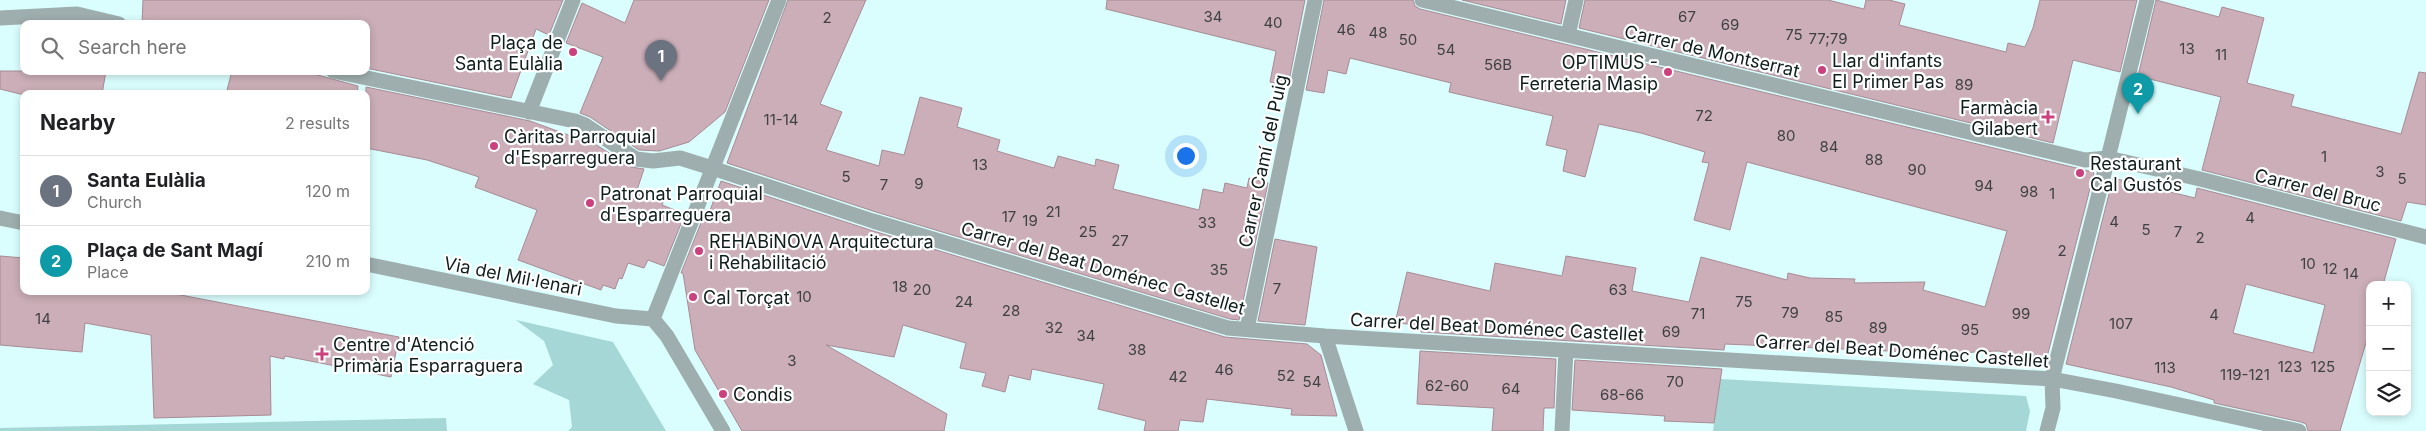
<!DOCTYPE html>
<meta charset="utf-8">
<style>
:root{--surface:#fff;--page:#f6f6f6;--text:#202124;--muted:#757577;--line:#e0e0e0;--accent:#ca417d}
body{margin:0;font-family:Inter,sans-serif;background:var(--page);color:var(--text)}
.controls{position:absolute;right:15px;bottom:15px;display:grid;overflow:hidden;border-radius:10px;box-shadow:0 2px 8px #0003}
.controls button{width:45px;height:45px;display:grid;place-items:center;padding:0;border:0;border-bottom:1px solid var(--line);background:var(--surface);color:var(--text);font:25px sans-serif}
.you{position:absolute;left:1185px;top:155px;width:18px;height:18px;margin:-12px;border:4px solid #fff;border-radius:50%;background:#1a73e8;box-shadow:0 0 0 8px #1a73e833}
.badge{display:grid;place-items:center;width:32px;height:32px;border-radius:50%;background:var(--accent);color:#fff;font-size:16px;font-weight:700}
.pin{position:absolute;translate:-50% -41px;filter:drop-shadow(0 1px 2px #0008)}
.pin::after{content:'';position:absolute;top:26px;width:18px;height:15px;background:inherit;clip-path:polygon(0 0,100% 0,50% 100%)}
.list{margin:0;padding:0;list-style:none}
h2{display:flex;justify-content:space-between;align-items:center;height:65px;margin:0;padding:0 20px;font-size:21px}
h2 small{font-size:16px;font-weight:400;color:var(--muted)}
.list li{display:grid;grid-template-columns:32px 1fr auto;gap:15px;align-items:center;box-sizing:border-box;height:70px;padding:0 20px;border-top:1px solid var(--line)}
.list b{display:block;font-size:19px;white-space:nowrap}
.list p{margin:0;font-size:16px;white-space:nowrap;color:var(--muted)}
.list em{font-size:16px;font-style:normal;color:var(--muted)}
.icon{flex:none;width:28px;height:28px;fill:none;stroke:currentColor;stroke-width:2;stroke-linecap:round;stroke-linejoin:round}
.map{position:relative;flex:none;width:2426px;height:431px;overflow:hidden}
.search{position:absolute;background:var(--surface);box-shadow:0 2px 8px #0003;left:20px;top:20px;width:350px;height:55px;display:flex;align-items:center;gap:12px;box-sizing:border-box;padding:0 18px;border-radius:10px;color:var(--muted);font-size:19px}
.panel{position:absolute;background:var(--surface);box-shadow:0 2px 8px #0003;left:20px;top:90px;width:350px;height:205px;border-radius:10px}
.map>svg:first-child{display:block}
.green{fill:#a5d7d7}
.building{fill:#cbaeb7;stroke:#a88b94;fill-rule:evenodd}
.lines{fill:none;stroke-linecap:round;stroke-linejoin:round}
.pedestrian{stroke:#9eadad;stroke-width:15}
.minor{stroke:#9eadad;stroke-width:15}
.poi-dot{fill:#ca417d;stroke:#fff;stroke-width:2}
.labels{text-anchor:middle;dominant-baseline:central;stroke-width:4.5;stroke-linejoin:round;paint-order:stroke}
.number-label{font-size:15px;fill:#3f4144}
.poi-label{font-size:18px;fill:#101d1d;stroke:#fff;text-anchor:start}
.street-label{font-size:18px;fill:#101d1d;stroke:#fff}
</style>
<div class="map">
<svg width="2426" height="431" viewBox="0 0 2426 431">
<rect width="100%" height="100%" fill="#dafefe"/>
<path class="green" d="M516,320L613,342L666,431H568L572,427L569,400L533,384L553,365L544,341Z
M1720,379L2026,396L2030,411L2026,431H1713Z
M446,418L447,431H0V428Z"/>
<path class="building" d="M143,0H563L549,35L536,29L511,98L366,68V24H142Z
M634,0H769L725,112L689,142L659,151L639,150L590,117L580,113L603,57L566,43L582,3L625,23Z
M788,0H866L820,104L842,112L826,150L879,166L882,150L904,155L920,97L962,108L957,127L1000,140L997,151L1054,168L1058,156L1095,166L1096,159L1119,165L1113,189L1199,210L1203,189L1223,193L1225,183L1247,188L1249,178L1268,183L1239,320L1230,319L876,212L727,163Z
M1107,0H1305L1288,86L1270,82L1276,51L1106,9Z
M1324,0H1413L1415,6L1420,9L2093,172L2094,173L2045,365L1999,351L1974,352L1958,354L1725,344L1724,350L1421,332V325L1395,323L1407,272L1490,291L1495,263L1562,276L1566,256L1636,268L1632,291L1689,302L1701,257L1787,280L1788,273L1810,278L1855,279L1854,283L1925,282L1923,290L1985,307L2007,231L1747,162L1730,230L1694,220L1709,163L1702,162L1705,152L1641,133L1599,124L1585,177L1563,171L1567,150L1546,145L1553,116L1449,92L1451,83L1350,58L1346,74L1328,70L1324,93L1306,90Z
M1462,0H1566L1561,24Z
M1585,0H1828L1864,9L1866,0H1889L1905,4L1899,25L2006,52L2008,43L2025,47L2033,28L2040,0H2137L2120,72L2073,60L2053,143L1579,28Z
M2156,0L2219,17L2222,7L2264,18L2247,83L2294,95L2291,106L2401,134L2419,72L2426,73V205L2407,202L2401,221L2202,170L2221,97L2138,76Z
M0,71H106L102,94H20L0,89Z
M232,71H303L358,86L357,94H226Z
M366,87L530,121L571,136L573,130L631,167L644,169L637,190L664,200L662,205L685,214L664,266L648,260L644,268L628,263L622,279L619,278L615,289L603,285L601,290L518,260L537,210L475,187L479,177L427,160L366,148Z
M2113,178L2195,198L2197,188L2396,239L2383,285H2370V329L2340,431H2308L2306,424L2301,422L2214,403V400L2171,387L2066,364ZM2246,284L2325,305L2313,353L2233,333Z
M721,181L870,230L1225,337L1307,344L1321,355L1337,416L1291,415L1292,409L1207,399L1203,422L1180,420L1178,431H1144L1146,421L1098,409L1104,384L1032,369L1030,380L1009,375L1005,392L982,386L986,373L960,368L966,343L903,325L894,357L826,345L947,414L944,431H742L695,350L683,273H681L702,220L706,221Z
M1275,239L1317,247L1305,325L1258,321Z
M0,256L24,258V291H160L399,337L391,377L285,356L284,359L270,356L271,415L154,418L151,335L85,323L82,352L0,345Z
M1420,351L1556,359L1554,408H1544L1543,431H1492L1494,408L1417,404Z
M1575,360L1722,369L1714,423L1664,421L1665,416L1572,410Z"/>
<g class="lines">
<path class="pedestrian" d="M0,18L77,14L119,24
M333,71L575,121L585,125L636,159L653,161L680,158L712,168
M529,112L573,0
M1247,329L1315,0
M2052,379L2108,158"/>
<path class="minor" d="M1422,0L2085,160L2108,158L2200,179L2426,237
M1568,35L1576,0
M2108,158L2147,0
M712,168L873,221L1228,328L1325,336L2052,379L2116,391L2299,431
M0,218L24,223
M366,264L616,316L653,319
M653,319L779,0
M653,319L667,336L723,431
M1325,336L1356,431
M1562,431L1566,350
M2047,431L2053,408L2052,379"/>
</g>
<g class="poi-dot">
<circle cx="573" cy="52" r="5"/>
<circle cx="1822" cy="70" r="5"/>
<circle cx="1668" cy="72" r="5"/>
<path d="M2045.5 109.5h5v5h5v5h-5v5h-5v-5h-5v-5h5z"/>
<circle cx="494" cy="146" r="5"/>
<circle cx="2080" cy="173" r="5"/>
<circle cx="590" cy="203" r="5"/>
<circle cx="699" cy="251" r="5"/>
<circle cx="693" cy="297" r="5"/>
<path d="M319.5 346.5h5v5h5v5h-5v5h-5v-5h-5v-5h5z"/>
<circle cx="723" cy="394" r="5"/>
</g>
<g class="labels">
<g class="number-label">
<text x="1213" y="16">34</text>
<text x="1687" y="16">67</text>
<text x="827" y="17">2</text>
<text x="1273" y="22">40</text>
<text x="1730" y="24">69</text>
<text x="1346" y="29">46</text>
<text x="1378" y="32">48</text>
<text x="1794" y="34">75</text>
<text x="1828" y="38">77;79</text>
<text x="1408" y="39">50</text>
<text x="2187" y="48">13</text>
<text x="1446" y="49">54</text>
<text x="2221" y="54">11</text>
<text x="1498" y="64">56B</text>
<text x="1964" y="84">89</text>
<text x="1704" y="115">72</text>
<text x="781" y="119">11-14</text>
<text x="1786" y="135">80</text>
<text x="1829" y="146">84</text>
<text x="2324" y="156">1</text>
<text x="1874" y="159">88</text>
<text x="980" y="164">13</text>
<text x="1917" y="169">90</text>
<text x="2380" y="171">3</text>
<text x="846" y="176">5</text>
<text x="2402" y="178">5</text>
<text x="919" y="183">9</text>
<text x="884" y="184">7</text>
<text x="1984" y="185">94</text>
<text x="2029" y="191">98</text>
<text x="2052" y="193">1</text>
<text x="1053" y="211">21</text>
<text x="1009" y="216">17</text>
<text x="2250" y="217">4</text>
<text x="1030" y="220">19</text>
<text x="2114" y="221">4</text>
<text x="1207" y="222">33</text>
<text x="2146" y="229">5</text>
<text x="1088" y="231">25</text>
<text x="2178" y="231">7</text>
<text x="2200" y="237">2</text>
<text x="1120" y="240">27</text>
<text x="2062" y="250">2</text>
<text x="2308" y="263">10</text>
<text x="2330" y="268">12</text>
<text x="1219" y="269">35</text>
<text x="2351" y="273">14</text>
<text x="900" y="286">18</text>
<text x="1277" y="288">7</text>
<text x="922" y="289">20</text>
<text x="1618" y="289">63</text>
<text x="804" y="296">10</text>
<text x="964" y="301">24</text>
<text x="1744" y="301">75</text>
<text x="1011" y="310">28</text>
<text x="1790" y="312">79</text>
<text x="1698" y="313">71</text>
<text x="2021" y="313">99</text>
<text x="2214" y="314">4</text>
<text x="1834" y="316">85</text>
<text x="43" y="318">14</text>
<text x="2121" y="323">107</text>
<text x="1054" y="327">32</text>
<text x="1878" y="327">89</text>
<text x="1970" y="329">95</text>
<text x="1671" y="331">69</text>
<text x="1086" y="335">34</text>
<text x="1137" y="349">38</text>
<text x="792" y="360">3</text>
<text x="2290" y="366">123</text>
<text x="2323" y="366">125</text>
<text x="2165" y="367">113</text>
<text x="1224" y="369">46</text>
<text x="2245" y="374">119-121</text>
<text x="1286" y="375">52</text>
<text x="1178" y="376">42</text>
<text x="1312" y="381">54</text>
<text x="1675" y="381">70</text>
<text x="1447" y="385">62-60</text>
<text x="1511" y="388">64</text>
<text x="1622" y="394">68-66</text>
</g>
<g class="poi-label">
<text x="563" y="42" text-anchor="end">Plaça de<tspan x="563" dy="21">Santa Eulàlia</tspan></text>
<text x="1832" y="60">Llar d'infants<tspan x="1832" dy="21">El Primer Pas</tspan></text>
<text x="1658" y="62" text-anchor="end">OPTIMUS -<tspan x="1658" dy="21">Ferreteria Masip</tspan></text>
<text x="2038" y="107" text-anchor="end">Farmàcia<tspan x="2038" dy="21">Gilabert</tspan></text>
<text x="504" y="136">Càritas Parroquial<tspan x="504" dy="21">d'Esparreguera</tspan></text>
<text x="2090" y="163">Restaurant<tspan x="2090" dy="21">Cal Gustós</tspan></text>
<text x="600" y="193">Patronat Parroquial<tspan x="600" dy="21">d'Esparreguera</tspan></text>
<text x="709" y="241">REHABiNOVA Arquitectura<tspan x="709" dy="21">i Rehabilitació</tspan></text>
<text x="703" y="297">Cal Torçat</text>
<text x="333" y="344">Centre d'Atenció<tspan x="333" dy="21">Primària Esparraguera</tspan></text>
<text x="733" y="394">Condis</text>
</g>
<g class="street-label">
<text transform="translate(1712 51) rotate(13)">Carrer de Montserrat</text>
<text transform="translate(1263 161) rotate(-78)">Carrer Camí del Puig</text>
<text transform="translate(2318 190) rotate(14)">Carrer del Bruc</text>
<text transform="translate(1103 268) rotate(16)">Carrer del Beat Doménec Castellet</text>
<text transform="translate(513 276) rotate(11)">Via del Mil·lenari</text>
<text transform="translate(1497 327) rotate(3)">Carrer del Beat Doménec Castellet</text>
<text transform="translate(1902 351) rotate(4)">Carrer del Beat Doménec Castellet</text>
</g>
</g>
</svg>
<div class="controls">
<button>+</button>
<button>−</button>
<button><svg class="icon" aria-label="layers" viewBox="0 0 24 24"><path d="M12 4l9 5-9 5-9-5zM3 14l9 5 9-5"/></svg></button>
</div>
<div class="you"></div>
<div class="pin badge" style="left:661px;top:81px;background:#6b7280">1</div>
<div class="pin badge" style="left:2138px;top:114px;background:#0f9aa8">2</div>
<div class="search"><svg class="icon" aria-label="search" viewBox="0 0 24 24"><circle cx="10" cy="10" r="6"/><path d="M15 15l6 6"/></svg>Search here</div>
<section class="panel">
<h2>Nearby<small>2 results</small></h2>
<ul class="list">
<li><span class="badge" style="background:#6b7280">1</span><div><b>Santa Eulàlia</b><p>Church</p></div><em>120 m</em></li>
<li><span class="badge" style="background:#0f9aa8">2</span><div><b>Plaça de Sant Magí</b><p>Place</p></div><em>210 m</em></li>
</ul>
</section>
</div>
